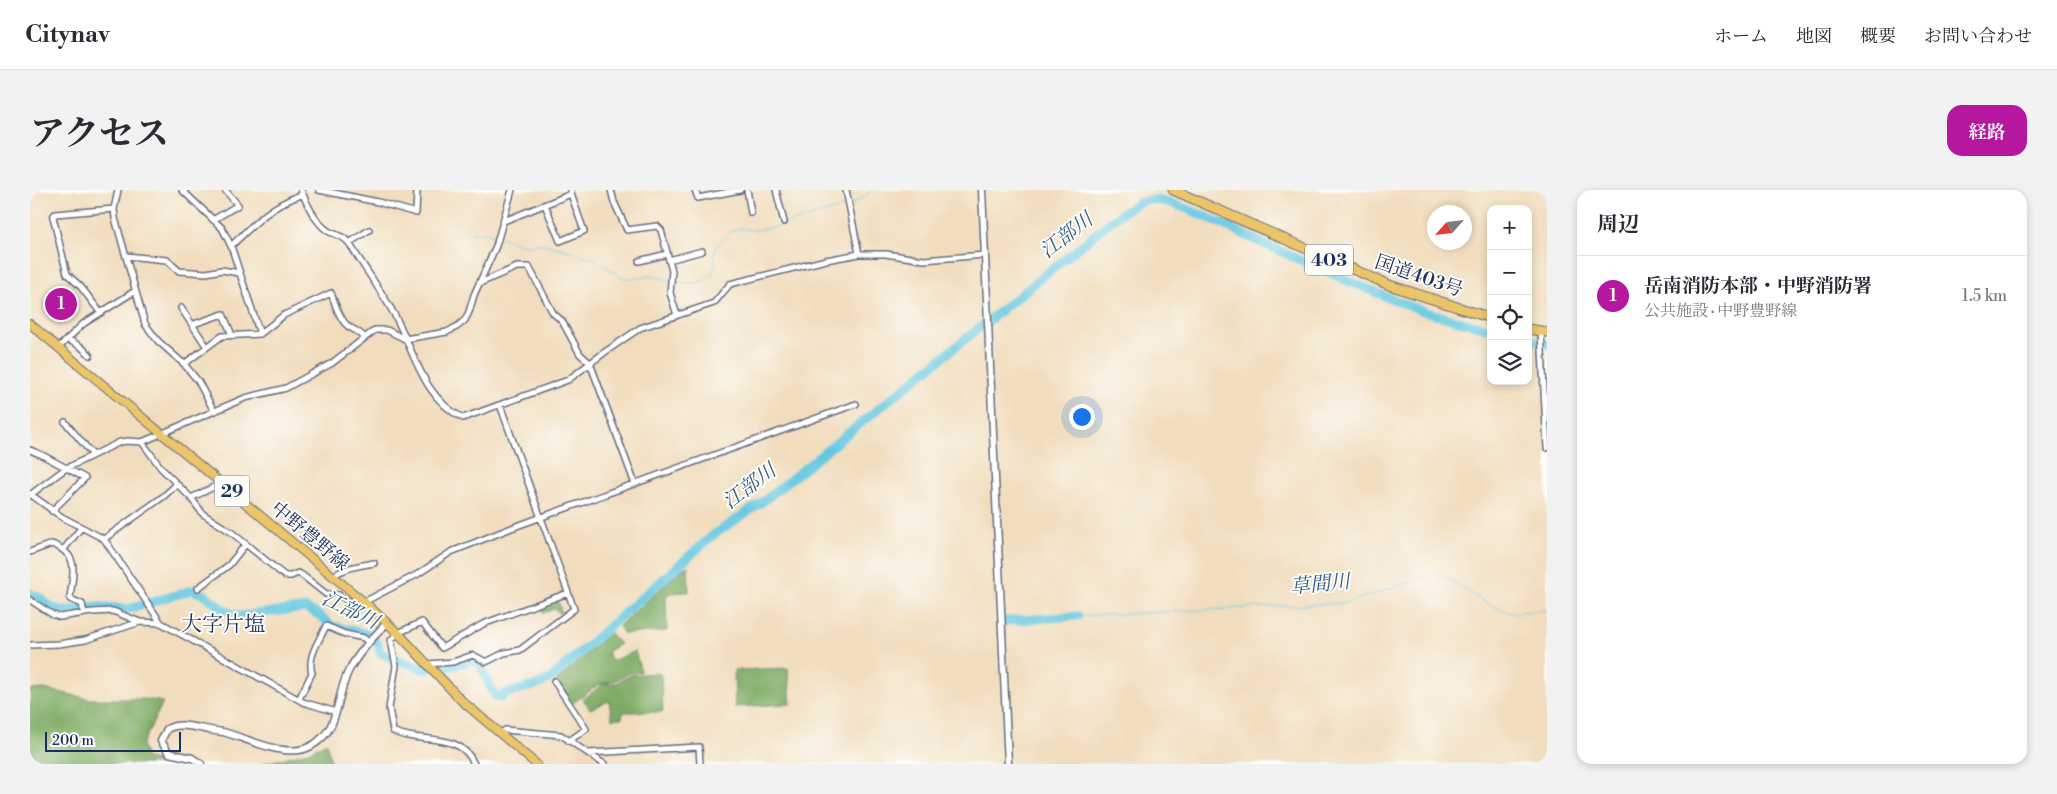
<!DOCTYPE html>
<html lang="ja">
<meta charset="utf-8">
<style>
:root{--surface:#fff;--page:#f2f2f3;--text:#2b2b33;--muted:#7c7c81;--line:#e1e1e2;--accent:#b5179e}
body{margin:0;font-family:"Libre Bodoni","Noto Serif JP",serif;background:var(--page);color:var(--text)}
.controls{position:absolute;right:15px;top:15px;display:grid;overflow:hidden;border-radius:10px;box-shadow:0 2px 8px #0003}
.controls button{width:45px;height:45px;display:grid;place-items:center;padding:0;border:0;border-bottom:1px solid var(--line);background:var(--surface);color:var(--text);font:25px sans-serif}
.compass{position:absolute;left:1397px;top:15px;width:45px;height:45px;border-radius:50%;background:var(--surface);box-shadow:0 2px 8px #0003;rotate:243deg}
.scale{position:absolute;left:15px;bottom:12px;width:136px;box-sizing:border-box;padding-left:5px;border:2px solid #1b2f5e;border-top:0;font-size:14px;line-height:18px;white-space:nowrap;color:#1b2f5e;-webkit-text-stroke:4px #fdfcf7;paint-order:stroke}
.you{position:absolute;left:1051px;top:226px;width:18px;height:18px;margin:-12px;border:4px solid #fff;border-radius:50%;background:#1a73e8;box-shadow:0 0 0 8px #1a73e833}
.badge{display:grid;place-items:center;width:32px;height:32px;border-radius:50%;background:var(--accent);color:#fff;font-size:16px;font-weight:700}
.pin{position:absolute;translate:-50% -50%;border:2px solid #fff;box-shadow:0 1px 5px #0006}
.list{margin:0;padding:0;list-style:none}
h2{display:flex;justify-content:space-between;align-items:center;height:65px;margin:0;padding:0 20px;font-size:21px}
h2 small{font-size:16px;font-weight:400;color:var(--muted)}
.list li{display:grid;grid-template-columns:32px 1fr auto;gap:15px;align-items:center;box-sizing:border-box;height:80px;padding:0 20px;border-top:1px solid var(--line)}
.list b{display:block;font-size:19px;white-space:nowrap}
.list p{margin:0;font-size:16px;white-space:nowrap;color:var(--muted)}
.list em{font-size:16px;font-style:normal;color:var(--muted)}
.icon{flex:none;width:28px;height:28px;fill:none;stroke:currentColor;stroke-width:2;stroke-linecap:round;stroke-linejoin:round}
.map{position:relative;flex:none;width:1517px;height:574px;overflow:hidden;border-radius:15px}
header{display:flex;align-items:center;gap:30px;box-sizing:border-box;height:70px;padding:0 25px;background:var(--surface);border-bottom:1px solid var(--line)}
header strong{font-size:24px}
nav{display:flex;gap:28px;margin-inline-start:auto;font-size:18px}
.intro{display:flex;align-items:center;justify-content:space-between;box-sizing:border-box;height:120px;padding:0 30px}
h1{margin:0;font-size:35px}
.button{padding:12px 22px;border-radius:15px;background:var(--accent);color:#fff;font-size:18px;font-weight:700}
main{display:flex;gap:30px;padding:0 30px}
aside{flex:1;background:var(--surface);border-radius:15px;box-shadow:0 2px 8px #0003}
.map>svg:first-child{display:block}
.forest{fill:#7eab64;stroke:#4c6d61}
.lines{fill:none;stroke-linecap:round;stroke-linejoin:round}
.stream{stroke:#63c7e1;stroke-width:1}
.river{stroke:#63c7e1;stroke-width:9}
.minor-casing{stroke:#666c7f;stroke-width:8}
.tertiary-casing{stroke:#666c7f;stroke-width:9}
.primary-casing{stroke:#666c7f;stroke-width:10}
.trunk-casing{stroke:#666c7f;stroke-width:11}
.minor{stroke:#fff;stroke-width:5}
.tertiary{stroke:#fff;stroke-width:6}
.primary{stroke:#edc569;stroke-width:8}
.trunk{stroke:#edc569;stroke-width:9}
.labels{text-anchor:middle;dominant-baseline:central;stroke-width:4;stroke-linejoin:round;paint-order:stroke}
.shield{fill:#fdfcf7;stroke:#5f6c8c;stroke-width:1}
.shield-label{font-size:18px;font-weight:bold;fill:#1b2f5e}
.street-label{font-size:19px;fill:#1b2f5e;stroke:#fdfcf7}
.water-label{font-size:20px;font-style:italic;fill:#315d85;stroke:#fdfcf7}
.quarter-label{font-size:21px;fill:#1b2f5e;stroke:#fdfcf7}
</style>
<header>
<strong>Citynav</strong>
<nav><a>ホーム</a><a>地図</a><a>概要</a><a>お問い合わせ</a></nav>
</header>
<div class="intro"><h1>アクセス</h1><a class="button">経路</a></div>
<main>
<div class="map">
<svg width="1517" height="574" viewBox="0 0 1517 574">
<rect width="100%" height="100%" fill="#fdfcf7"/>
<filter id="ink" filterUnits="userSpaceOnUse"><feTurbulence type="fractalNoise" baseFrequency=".02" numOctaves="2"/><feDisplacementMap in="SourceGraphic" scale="10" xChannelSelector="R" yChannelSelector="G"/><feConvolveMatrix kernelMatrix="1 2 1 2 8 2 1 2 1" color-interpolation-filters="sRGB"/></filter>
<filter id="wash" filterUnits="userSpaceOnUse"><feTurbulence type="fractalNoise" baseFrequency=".0096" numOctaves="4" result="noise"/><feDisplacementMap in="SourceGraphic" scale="20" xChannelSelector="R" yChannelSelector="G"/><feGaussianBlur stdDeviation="1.12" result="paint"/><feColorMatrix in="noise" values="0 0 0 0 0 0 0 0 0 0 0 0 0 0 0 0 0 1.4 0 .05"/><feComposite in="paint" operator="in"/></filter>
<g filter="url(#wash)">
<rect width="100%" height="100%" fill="#f1ddbd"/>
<path class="forest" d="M658,376L659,402L640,403L636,407L637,441L594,444L589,436L651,380Z
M520,409L528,412L531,418L529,420L532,422L530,424L525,419L513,423L511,416Z
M580,443L590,454L577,462L582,471L605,461L611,482L600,483L584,491L568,495L543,513L541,512L526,491Z
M758,478L761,514L705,517L704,480Z
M629,483L631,486L633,521L631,522H596L593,523L592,528L582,529L579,511L560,519L553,509L574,494L586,493L601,485Z
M14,499L61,509H115L133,512L112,555L116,568L137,574H0V500Z
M296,552L302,574H232L281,561Z"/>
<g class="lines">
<path class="stream" d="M1124,0L1136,12
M822,14L837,5L841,0
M441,43L454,42L467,46
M471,47L493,55L514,54L540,61L564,69L591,87L600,89L620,86L639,90
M643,91C658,95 668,94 681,86L685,77V58L700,42L710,38L724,40L742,38L818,16
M1051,426L1316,413L1409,383L1456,413L1481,423L1517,420"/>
<path class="river" d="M1498,149L1517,154
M0,403L11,408L22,418L35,421L65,416L98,419L162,400L175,405L193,419L208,426L275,418L287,424L303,436L337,444L348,454L350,463L392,479L419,477L444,470C457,478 456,498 468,508H471L474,504L510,494L522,487L682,346L735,310L1051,56C1067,44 1100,11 1120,10C1147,9 1209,43 1236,55C1286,77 1340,102 1391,120C1414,128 1438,133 1461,139
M973,431L1048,426"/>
</g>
</g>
<g filter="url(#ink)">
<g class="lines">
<g class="minor-casing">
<path id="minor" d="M88,0L84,19L85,28L115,134L128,151L154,174L168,191L184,221
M152,0L192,38L201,56L230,144
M271,0C277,14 285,32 298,41C305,45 313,45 319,53C332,74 347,95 360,117C383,154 390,207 433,228L538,190L575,162L610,138L684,113L700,94L796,70L829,64H856L894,70L954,65
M289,0L348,12L386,23L387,0
M581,0L584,12L597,40L627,36L631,40L642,81L640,103L647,125
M665,0L668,8L710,0
M717,0L721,23
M746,0L754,32
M816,0L829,64
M515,15L530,51L554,41L541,4
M183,30L208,15L195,0
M474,31L541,4V0
M319,53L339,40
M201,56C227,31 239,17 273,4
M96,66L137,70L149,81L176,83L192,80L209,83
M639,70L672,61
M609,71L637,64
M450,93L487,77H499L523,123L532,131L550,164L560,173L605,294
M151,118L177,157
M70,122L51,97L37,84L23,27L25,24L84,19
M164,134L193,124L202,145
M1511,141L1517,258
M37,149L50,156L60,165
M28,158L53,134L105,101
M154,174L192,146L230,144L254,125L301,103C305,113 309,129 318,136C323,140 329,141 334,147
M35,232L63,265
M112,252L131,278L161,308L173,324L201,342L255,386H261L268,383L272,385L296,404L309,405L329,418L334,412L388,384L421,362L484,337L826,214
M0,260L12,265L55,288L22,321
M0,304L32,327L74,349L131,433L273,512L306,522
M0,305L35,279L90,252L98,251L112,252L215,208L256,198L302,173L345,140H357L375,149L417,142L428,136L435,130L439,122L444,105L466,56L482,0
M161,308L192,293
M74,349L134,306L147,294
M34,359L51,338
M0,362L22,354C52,366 42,384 40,409L52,414L54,423
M303,386C316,377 329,376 344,373
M168,398L199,375L215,355
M0,410L23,425L30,427L62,422L83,421L110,432
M0,455L29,454L55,450L110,432L131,433
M398,474L423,472L443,465L456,472L474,463L490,460L544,419L470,215
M524,491L556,539L539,551
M269,509L282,483C277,467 289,451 296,436L315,444L334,448L338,452
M470,544L475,540L531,545L574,574
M558,563L669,557L670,574
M444,574C430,540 389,555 363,541L359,518L366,476L361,450L368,443L392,432L412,458L453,434L538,403"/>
</g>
<g class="tertiary-casing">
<path id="tertiary" d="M952,0L978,574
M171,574L162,568L139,563L131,551L137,539C147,533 159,536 170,538C178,540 185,541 193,542C217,548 257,570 281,556C311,540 305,507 319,480C329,462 343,447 357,433"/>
</g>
<g class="primary-casing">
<path id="primary" d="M0,134L334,412L368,443L432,511L506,574"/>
</g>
<g class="trunk-casing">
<path id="trunk" d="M1143,0L1359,95L1461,128
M1498,139L1517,142"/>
</g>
<use href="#minor" class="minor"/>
<use href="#tertiary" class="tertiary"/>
<use href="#primary" class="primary"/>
<use href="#trunk" class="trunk"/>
</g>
</g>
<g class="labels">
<g class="shield">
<rect x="1275" y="54.5" width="48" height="31" rx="4"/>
<rect x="184.5" y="285.5" width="35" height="31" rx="4"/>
</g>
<g class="shield-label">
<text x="1299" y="70">403</text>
<text x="202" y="301">29</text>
</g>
<g class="street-label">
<text transform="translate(1389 86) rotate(19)">国道403号</text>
<text transform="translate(280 346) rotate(40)">中野豊野線</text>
</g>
<g class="water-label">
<text transform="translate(1037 46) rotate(-38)">江部川</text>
<text transform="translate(720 297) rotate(-37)">江部川</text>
<text transform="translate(1290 395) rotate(-6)">草間川</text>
<text transform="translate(320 421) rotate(26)">江部川</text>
</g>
<g class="quarter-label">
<text x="193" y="435">大字片塩</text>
</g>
</g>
</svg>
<div class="controls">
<button>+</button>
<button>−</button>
<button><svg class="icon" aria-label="locate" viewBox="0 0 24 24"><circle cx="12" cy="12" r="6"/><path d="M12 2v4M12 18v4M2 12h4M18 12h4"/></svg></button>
<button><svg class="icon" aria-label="layers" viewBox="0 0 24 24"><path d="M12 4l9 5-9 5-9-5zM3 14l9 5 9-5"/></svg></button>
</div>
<svg class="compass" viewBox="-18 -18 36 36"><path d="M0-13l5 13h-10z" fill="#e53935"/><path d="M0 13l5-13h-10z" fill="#7c7c81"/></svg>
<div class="scale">200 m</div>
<div class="you"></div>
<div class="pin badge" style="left:31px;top:114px">1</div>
</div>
<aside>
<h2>周辺<small></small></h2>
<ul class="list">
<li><span class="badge">1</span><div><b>岳南消防本部・中野消防署</b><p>公共施設 · 中野豊野線</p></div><em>1.5 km</em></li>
</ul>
</aside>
</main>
